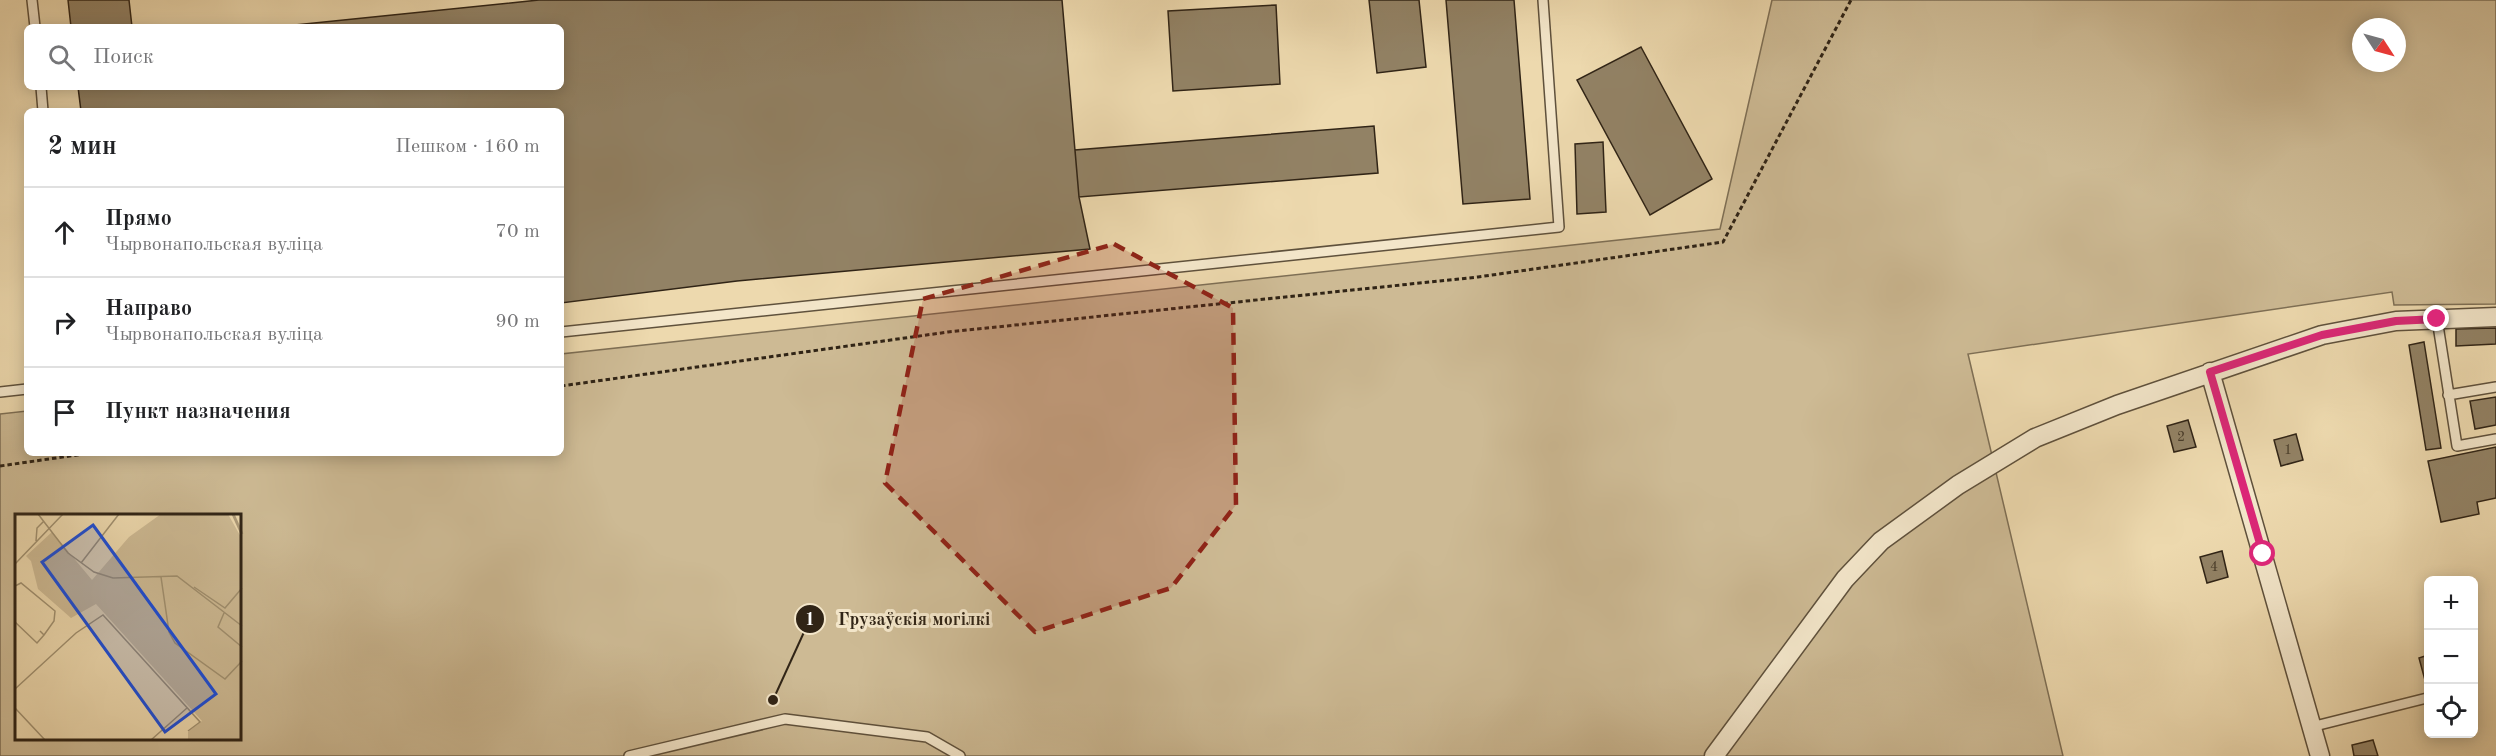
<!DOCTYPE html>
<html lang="ru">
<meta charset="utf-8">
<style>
:root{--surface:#fff;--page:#f6f6f6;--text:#202124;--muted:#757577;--line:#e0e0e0}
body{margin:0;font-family:"Old Standard TT",serif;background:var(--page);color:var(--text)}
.controls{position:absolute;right:18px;bottom:18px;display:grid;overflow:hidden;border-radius:9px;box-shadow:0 3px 15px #0003}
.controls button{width:54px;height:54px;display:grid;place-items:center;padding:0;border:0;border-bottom:2px solid var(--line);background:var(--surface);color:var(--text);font:30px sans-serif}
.compass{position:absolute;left:2352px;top:18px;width:54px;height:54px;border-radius:50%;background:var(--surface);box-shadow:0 3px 15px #0003;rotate:126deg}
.stop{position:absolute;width:18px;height:18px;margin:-14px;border:4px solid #db2777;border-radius:50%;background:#fff}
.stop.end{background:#db2777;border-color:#fff;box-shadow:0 2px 6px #0008}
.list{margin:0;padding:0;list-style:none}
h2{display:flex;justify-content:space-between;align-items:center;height:78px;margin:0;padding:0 24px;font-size:26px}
h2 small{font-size:20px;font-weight:400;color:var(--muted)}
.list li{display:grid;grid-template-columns:39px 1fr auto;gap:18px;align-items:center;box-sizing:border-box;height:90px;padding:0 24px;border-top:2px solid var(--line)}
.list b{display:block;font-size:22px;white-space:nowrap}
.list p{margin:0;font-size:20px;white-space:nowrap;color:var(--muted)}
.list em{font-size:20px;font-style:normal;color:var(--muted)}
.icon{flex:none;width:33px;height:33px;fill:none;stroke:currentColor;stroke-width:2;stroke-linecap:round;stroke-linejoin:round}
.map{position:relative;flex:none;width:2496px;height:756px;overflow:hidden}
.search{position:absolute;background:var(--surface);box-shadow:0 3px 15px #0003;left:24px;top:24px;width:540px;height:66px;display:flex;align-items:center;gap:15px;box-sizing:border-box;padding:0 21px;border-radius:9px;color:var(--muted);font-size:22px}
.panel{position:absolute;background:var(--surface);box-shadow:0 3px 15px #0003;left:24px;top:108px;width:540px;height:348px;border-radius:9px}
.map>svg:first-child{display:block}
.green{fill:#cdba94;stroke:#7e6f55;stroke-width:1.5;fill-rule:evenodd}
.building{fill:#928265;stroke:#302416;stroke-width:1.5}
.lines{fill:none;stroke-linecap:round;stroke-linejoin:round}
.lane-casing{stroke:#5f513c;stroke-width:12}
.street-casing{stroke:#5f513c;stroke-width:21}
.path{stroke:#302416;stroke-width:3;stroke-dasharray:4.5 3;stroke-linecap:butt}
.lane{stroke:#f3e6ca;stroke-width:9}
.street{stroke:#f3e6ca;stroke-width:18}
.route{stroke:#db2777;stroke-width:8}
.marked{fill:#8f2418;fill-opacity:0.2;stroke:#8f2418;stroke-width:4.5;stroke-dasharray:12 8;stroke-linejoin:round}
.labels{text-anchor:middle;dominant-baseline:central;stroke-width:6;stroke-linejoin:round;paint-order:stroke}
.number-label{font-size:14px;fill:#483c2a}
.inset-river{fill:none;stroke:#ad9b7a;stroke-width:3}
.inset-road{fill:none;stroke:#a19171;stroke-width:1.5}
.view{fill:#1d4ed8;fill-opacity:0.15;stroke:#1d4ed8;stroke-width:3}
.inset-edge{fill:none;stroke:#302416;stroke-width:3}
.leader{fill:none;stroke:#302416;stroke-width:2}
.callout-dot{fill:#302416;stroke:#f3e6ca;stroke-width:2}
.mark-label{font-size:18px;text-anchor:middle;font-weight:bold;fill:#fff}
.callout-label{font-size:18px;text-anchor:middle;font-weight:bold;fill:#302416;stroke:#f3e6ca;stroke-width:6;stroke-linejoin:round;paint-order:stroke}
</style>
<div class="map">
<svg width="2496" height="756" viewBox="0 0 2496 756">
<rect width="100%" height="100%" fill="#edd9ae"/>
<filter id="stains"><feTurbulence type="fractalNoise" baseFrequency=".00333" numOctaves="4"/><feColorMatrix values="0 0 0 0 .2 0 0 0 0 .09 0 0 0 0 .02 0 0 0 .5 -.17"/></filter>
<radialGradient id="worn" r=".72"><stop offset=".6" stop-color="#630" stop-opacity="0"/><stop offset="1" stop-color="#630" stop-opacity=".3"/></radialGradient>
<path class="green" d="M1772,0H2496V304L2394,305L2392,292L1968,354L2063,756H0V414L27,411V453H561V354L1720,229ZM2361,27H2397V63H2361ZM16,516H240V740H16Z"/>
<path class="building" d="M68,0H129L132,27H71Z
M539,0H1062L1079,197L1090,249L737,281L561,303V111H81L78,87H561V27H275Z
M1369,0H1419L1426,67L1377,73Z
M1446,0H1514L1530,199L1463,204Z
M1276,5L1280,84L1173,91L1168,11Z
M1641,47L1712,179L1650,215L1577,80Z
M1374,126L1378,173L1079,197L1075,150Z
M1603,142L1606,212L1577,214L1575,144Z
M2496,328V344L2456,346V329Z
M2424,342L2441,448L2426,450L2409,345Z
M2496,397V425L2475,429L2470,401Z
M2188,420L2196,447L2174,452L2167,426Z
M2296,434L2303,460L2281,466L2274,440Z
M2496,447V498L2477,502L2479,514L2441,522L2428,461Z
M2222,551L2228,577L2207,583L2200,557Z
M2428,655V683L2426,684L2419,658Z
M2373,740L2378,756H2354L2352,745Z"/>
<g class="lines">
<g class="lane-casing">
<path id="lane" d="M32,0L35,27
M41,87L43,111
M2437,319L2457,446L2496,439
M561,332L1559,227L1543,0
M0,392L27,389
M2448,395L2496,387
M2311,727L2427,698
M629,756L785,719L927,737L960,756"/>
</g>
<g class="street-casing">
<path id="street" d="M2210,372L2320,756
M1714,756L1845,579L1881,541L1958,485L2035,438L2117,405L2322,335L2396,321L2496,317"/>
</g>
<path class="path" d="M561,386L948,332L1478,277L1723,242L1851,0
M0,466L91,453"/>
<use href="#lane" class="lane"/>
<use href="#street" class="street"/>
</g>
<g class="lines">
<path class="route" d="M2263,554L2210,372L2322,335L2396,321L2437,319"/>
</g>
<path class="marked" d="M1114,244L1233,308L1236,505L1171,588L1035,632L885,483L923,299Z"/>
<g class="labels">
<g class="number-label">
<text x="2181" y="437">2</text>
<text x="2288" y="450">1</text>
<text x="2214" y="567">4</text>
</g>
</g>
<g transform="translate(15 514)">
<rect width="226" height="226" fill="#edd9ae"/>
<path d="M146,0H213L227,25L226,226H173V218L187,207L81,90L56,104L23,75L16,47L11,42L37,18L77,66L114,23Z" fill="#cdba94"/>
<path class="inset-river" d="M218,0L227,20"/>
<path class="inset-road" d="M23,0L53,39L79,58L98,64L162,62L227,112M21,27L22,14L29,7M66,49L104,0M0,50L48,0M146,63L154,118L160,129L210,165L227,147M0,72L6,69L40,97L39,107L29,121M179,73L210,94L227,74M209,99L203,113L227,133M0,108L22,129L29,121L25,117M0,175L61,119L88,101L185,208L173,217M0,194L30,226M136,226L172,194"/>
<path class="view" d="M78,11L201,180L150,218L27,48Z"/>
<rect width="226" height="226" class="inset-edge"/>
</g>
<path class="leader" d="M773 700L810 619"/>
<g class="callout-dot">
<circle cx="773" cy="700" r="6"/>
<circle cx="810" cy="619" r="15"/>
</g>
<g class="mark-label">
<text x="810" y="625">1</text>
</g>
<g class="callout-label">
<text x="914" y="625">Грузаўскія могілкі</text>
</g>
<rect width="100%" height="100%" filter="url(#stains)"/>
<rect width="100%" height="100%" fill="url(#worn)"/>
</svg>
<div class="controls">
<button>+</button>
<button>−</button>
<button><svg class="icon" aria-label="locate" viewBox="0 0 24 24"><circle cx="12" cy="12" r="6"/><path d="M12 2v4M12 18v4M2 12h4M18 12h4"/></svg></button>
</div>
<svg class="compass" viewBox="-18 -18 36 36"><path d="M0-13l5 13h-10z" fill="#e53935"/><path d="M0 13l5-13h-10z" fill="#757577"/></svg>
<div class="stop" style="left:2263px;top:554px"></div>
<div class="stop end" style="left:2437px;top:319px"></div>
<div class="search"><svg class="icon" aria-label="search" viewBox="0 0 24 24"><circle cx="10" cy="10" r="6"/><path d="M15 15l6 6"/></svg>Поиск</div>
<section class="panel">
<h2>2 мин<small>Пешком · 160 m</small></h2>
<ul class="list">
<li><svg class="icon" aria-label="ahead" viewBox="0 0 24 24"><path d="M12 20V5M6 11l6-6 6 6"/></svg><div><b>Прямо</b><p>Чырвонапольская вуліца</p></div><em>70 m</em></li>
<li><svg class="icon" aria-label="right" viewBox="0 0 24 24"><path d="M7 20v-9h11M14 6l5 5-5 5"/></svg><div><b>Направо</b><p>Чырвонапольская вуліца</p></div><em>90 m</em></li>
<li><svg class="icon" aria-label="arrive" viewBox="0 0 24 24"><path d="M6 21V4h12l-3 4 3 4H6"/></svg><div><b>Пункт назначения</b></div></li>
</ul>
</section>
</div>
